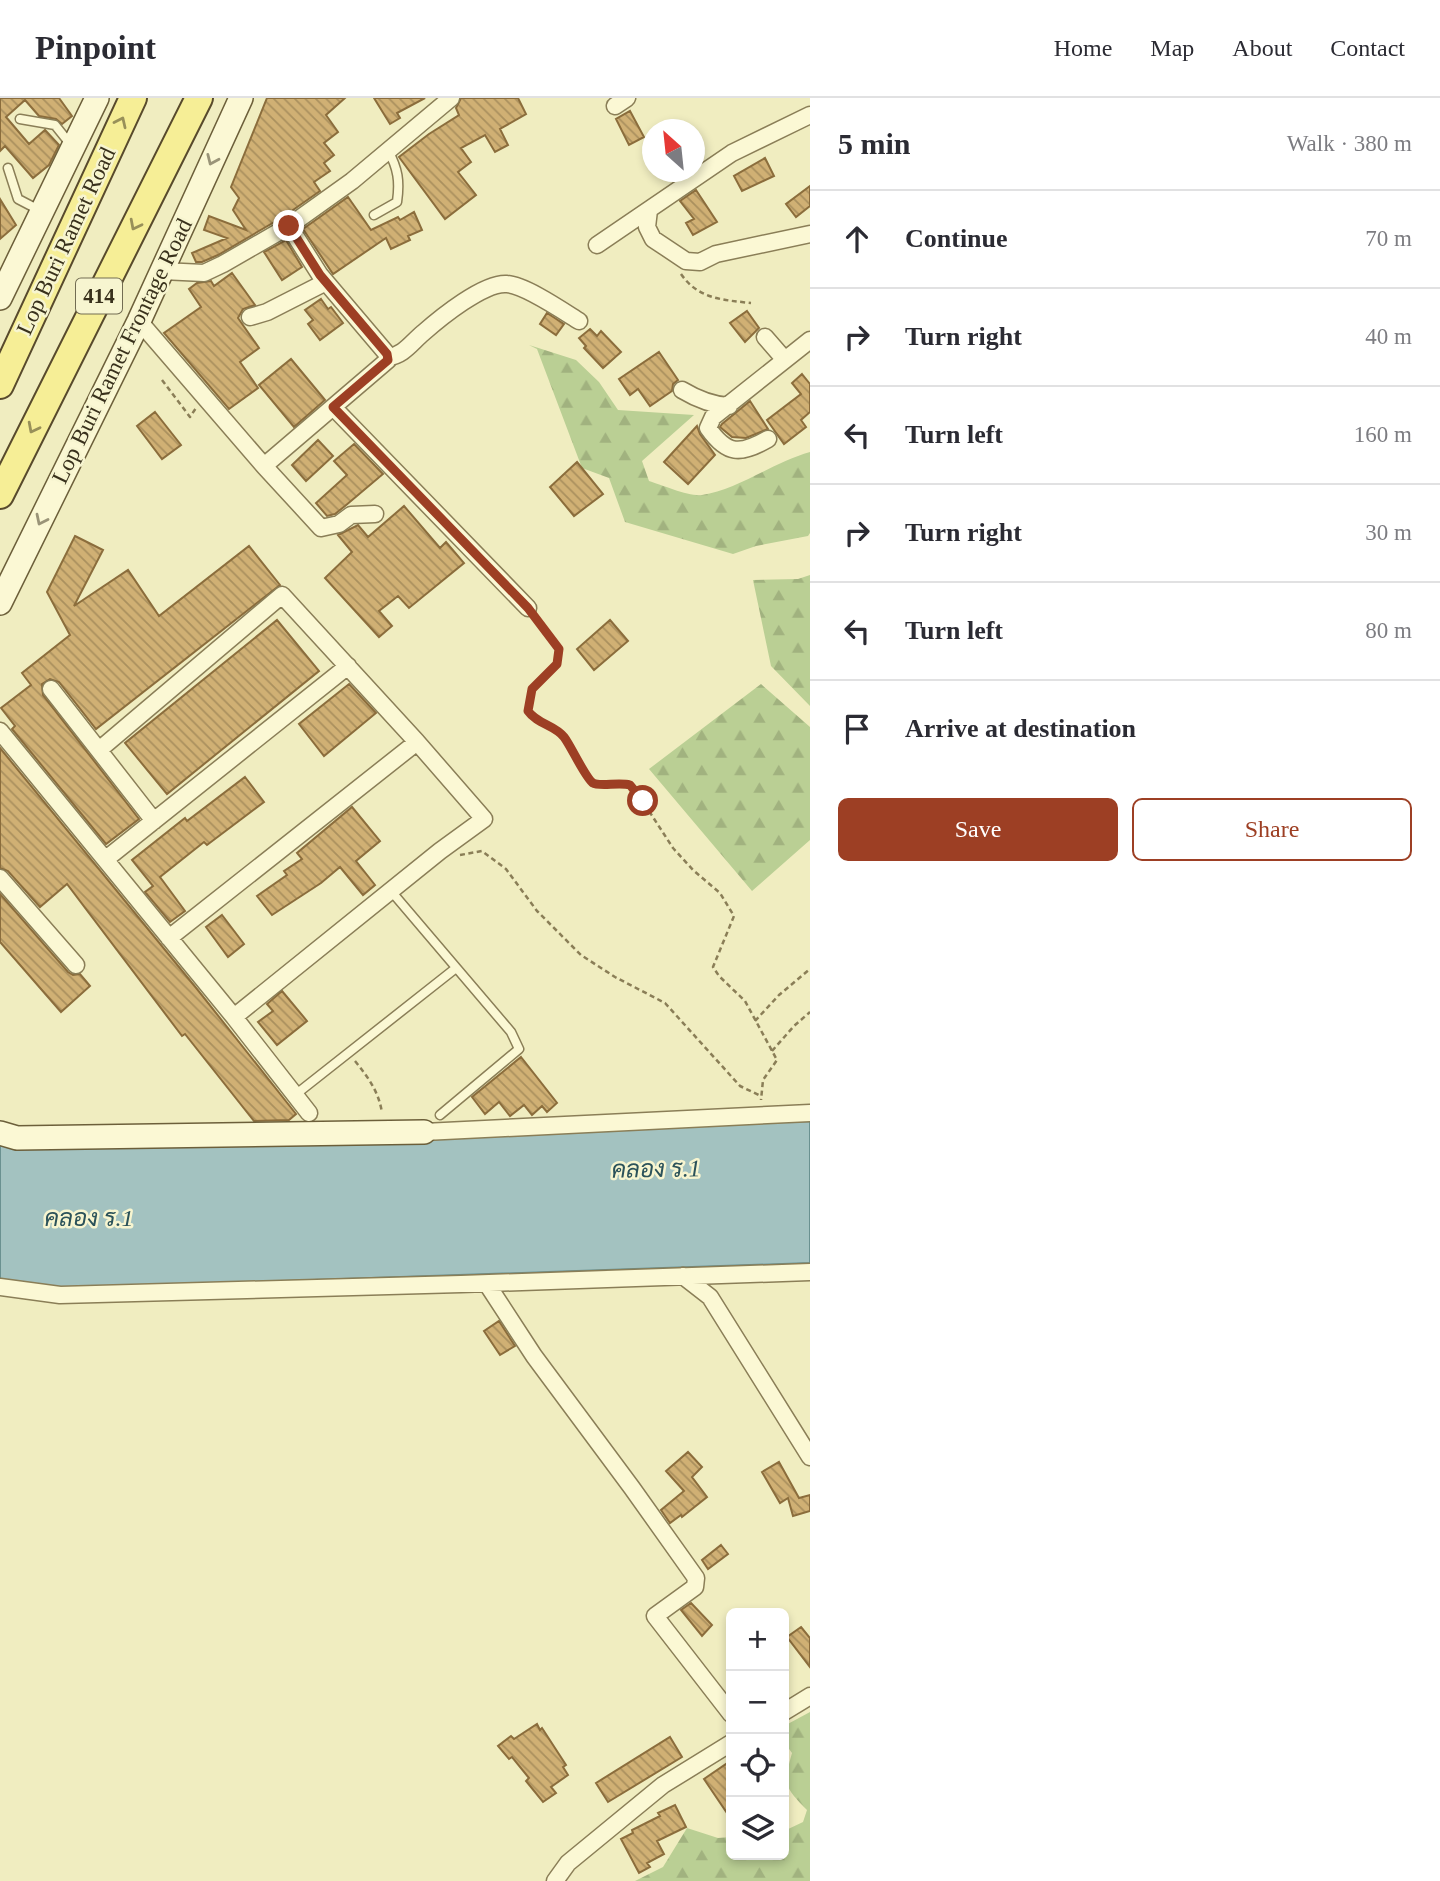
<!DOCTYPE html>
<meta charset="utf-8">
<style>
:root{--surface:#fff;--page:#f2f2f3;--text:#2b2b33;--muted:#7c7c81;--line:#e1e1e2;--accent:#9d3f24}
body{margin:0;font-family:"Times New Roman",Sarabun,serif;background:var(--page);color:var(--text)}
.controls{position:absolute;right:21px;bottom:21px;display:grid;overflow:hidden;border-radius:10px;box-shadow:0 4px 10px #0003}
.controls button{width:63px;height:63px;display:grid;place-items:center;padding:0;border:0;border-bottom:2px solid var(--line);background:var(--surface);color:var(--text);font:35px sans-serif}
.compass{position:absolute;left:642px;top:21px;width:63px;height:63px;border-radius:50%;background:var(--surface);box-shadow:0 4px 10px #0003;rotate:333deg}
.stop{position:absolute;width:21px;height:21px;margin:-16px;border:5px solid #9d3f24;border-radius:50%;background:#fff}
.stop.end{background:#9d3f24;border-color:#fff;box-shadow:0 2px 7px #0008}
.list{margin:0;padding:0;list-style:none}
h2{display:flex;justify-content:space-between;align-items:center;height:91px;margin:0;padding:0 28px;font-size:30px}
h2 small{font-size:23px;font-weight:400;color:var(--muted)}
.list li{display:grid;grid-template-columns:46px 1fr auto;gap:21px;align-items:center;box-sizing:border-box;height:98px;padding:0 28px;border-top:2px solid var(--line)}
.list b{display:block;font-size:26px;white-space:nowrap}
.list em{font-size:23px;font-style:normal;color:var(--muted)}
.actions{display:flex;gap:14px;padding:21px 28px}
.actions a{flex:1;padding:16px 0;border:2px solid var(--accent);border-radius:10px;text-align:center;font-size:24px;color:var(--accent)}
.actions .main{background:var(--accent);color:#fff}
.icon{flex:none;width:38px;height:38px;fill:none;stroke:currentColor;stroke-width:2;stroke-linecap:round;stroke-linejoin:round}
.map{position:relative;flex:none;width:810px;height:1783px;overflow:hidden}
header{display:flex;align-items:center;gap:42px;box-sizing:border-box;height:98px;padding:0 35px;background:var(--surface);border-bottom:2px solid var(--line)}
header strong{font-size:33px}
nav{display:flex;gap:38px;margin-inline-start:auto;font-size:24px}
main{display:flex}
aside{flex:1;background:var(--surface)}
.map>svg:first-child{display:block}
.forest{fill:url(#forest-firs)}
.water{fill:#a3c2c0;stroke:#6a9190;stroke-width:2}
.building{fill:url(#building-back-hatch);stroke:#8b6d3c;stroke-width:2}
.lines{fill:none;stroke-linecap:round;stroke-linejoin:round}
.lane-casing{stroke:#8a7e57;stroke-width:11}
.street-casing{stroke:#8a7e57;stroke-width:19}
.secondary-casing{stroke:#6c5f3a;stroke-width:26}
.primary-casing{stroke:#584a2c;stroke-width:30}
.path{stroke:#8a7e57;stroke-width:2.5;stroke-dasharray:5 3.5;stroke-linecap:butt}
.lane{stroke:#fbf8d4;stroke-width:8}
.street{stroke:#fbf8d4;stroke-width:16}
.secondary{stroke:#fbf8d4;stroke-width:23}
.primary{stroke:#f6ee96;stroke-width:26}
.oneway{stroke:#989059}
.oneway2{stroke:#9a9478}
.route{stroke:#9d3f24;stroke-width:9}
.labels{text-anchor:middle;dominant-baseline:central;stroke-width:5;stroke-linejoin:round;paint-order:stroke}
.shield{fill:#f7f5d0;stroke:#726c52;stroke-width:2}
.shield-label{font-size:21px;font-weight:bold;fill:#39311c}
.street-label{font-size:23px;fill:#39311c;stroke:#f7f5d0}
.water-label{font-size:24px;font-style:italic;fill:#2b525a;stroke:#f7f5d0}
</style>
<header>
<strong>Pinpoint</strong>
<nav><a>Home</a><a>Map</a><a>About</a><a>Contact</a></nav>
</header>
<main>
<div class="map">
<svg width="810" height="1783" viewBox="0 0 810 1783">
<defs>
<pattern id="forest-firs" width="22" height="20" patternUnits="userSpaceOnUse" patternTransform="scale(1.75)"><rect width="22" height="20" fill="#bacf94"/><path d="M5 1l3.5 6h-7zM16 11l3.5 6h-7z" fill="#a1b27f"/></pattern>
<pattern id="building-back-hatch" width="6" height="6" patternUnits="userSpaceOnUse" patternTransform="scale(1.75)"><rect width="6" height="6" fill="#d0b074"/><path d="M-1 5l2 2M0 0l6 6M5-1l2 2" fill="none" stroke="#aa905e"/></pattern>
</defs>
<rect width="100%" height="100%" fill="#f0edc0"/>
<path class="forest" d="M529,247L576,262L599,284L618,312L694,317L642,363L649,383C662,387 690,399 702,397C737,392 774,364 810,354V435L808,438L756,448L733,456L625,424L609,380L582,370L537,251Z
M810,477V608L771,568L753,482L798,481Z
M761,586L810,629V742L752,793L649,671Z
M810,1614V1783H635L663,1769L687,1730L718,1740L731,1739V1757H784V1733L803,1724L807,1712C784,1688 783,1687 792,1655L784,1644V1628Z"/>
<path class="water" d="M810,1023V1165L54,1191L0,1184V1047L11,1049Z"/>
<path class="building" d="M0,0H59L72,18L62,26L56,21L39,18L25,2L6,19L29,46L45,32L59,47L49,67L33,80L5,48L0,53Z
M267,0H345L326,17L338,34L324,45L334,57L324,65L330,73L314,84L320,93L283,119L218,157L202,164H196L192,155L227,140L204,132L209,118L246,132L233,112L239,100L231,89Z
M374,0H425L397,15L400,20L390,26Z
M461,0H518L526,16L500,31L508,47L495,54L485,37L461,50L471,64L458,74L476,97L445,121L399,59L429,36L459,17L456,10Z
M630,13L644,39L629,47L616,21Z
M765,60L774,78L742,93L734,78Z
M810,88V108L796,119L786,106Z
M696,92L717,124L693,137L686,125L694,121L680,103Z
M348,99L371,132L398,119L400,122L414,114L422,132L408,138L410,142L391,151L386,140L333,176L303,131Z
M0,101L16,127L0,141Z
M286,142L302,169L282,182L264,154Z
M232,175L255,207L243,211L238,220L259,250L240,264L258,290L229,311L164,235L201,209L189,191L197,185L211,183L214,188Z
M321,201L328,211L331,209L343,225L320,242L308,226L313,222L305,212Z
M747,213L759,230L745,244L730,225Z
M547,215L564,226L556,237L540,226Z
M590,231L597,238L601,233L621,254L603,270L584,250L586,248L579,240Z
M659,254L678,282L673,286L672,293L650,308L638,291L630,297L619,281Z
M291,261L325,302L294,329L259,287Z
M802,276L810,286V314L801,322L806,329L784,346L767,322L801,296L792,285Z
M750,303L768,331L746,340L732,339L720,329L722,326Z
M155,314L181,347L162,361L137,328Z
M697,328L700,336L715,357L688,386L664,364Z
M318,342L333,358L306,383L292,367Z
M354,346L383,376L345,408L335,416L327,418L316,405L347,377L334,363Z
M577,364L603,396L574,418L550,389Z
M404,408L440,450L446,444L464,465L409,510L398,498L379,513L392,528L379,539L325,480L352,454L338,437L358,427L368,439Z
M75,438L103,452L74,508L128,472L159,518L249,448L280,487L96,631L59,584L50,581L42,586L43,597L139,721L106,746L12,631L15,628L1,610L31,587L22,575L70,537L47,494Z
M277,522L319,573L167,696L125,645Z
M610,522L628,543L594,572L577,551Z
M349,586L376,615L324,658L299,626Z
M0,650L197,891L296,1016L289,1022L254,1023L185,936L182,938L67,786L40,809L8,773L0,770Z
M245,679L264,704L207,747L204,744L160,779L185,813L170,824L145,794L153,788L132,762L185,720L187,723Z
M352,709L380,743L356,763L375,787L363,797L340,769L321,785L272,817L257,798L287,777L284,773L302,761L297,755Z
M0,796L68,874L73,877L80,876L90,888L61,914L0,844Z
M222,817L244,846L228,859L206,829Z
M282,893L307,923L277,947L258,924L273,913L267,906Z
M521,959L557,1005L547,1014L542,1008L532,1017L524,1007L510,1018L499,1004L485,1016L472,999Z
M499,1223L515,1248L500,1257L484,1233Z
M688,1354L702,1369L692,1379L707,1399L682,1419L681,1417L670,1425L661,1412L684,1393L666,1373Z
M779,1364L799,1400L810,1397V1413L793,1418L788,1400L780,1405L762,1374Z
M721,1447L728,1456L708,1471L702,1462Z
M691,1505L712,1527L702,1538L681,1512Z
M801,1529L810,1540V1569L787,1539Z
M537,1626L540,1632L542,1630L566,1667L563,1669L568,1677L551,1689L556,1695L543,1704L526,1683L529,1680L512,1659L509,1661L498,1648L511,1638L514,1641Z
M670,1639L682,1659L608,1704L596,1685Z
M726,1666L731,1674V1721L704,1681Z
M675,1707L686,1729L657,1743L664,1756L647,1765L650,1769L639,1775L621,1741L633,1735L632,1732L660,1718L658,1715Z"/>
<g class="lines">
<g class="lane-casing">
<path id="lane" d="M20,21L55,27L71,47
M8,70L18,101L41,113
M374,117L397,104C400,83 398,71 388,52
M391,793L511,934L519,951L440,1017
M295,997L456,870"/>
</g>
<g class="street-casing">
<path id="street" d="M615,8L627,0
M649,112L647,129L653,141L686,163L700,164L716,156L810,136
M597,147L732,55L810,17
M162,173L204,175L223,166L289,128L352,83L451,0
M250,219L267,214L326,184
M139,223L264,368L321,430L339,426L351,417L375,416
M765,239L785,262
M388,259C403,258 412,244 423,235C440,220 484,184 507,186C525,187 563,213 579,223
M682,292C697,301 711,307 729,308
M333,309L528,510
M768,341C740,357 727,357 708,330L713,319L810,242
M264,368L388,262L387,256L320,177L289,128
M51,591L154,723
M0,633L234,919L309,1015
M99,652L282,497L417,644L484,721L440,753L234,919
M106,761L348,568
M0,780L76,867
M169,840L417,644
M424,1034L810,1015
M683,1178L710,1199L810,1359
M487,1186L534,1258L632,1390L696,1480L695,1489L655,1518L731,1616
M0,1189L60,1197L461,1186L810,1174
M784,1614L810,1598
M555,1783L568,1765L663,1687L731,1645"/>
</g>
<g class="secondary-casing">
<path id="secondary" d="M0,200L97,0
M0,505L139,223L241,0
M0,1035L17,1040L424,1034"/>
</g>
<g class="primary-casing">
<path id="primary" d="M0,287L133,0
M0,397L199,0"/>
</g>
<path class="path" d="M681,176C698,201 723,202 751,205
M162,282L190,319L196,310
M537,521L559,551L557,566L532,591L528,613C537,626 554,626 563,638C571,647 585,680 591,685C604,695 620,676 636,693L673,750L693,772L720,795L734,818L713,869L719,878L745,903L777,962L763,982L761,1002
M460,757L482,753L506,771L537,813L581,857L615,879L665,905L740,988L761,998
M755,923L779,897L810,871
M772,953L794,928L810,914
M355,963C368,979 379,994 382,1015"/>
<use href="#lane" class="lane"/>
<use href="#street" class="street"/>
<use href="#secondary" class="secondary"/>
<use href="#primary" class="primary"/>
</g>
<defs><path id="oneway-chevron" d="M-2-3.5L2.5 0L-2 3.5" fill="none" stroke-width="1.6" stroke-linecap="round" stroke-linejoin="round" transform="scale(1.75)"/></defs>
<g class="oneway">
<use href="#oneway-chevron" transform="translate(121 24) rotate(-65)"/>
<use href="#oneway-chevron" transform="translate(135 127) rotate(117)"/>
<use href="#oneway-chevron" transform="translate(33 330) rotate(117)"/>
</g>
<g class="oneway2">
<use href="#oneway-chevron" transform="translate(212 62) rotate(114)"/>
<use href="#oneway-chevron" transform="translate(41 422) rotate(116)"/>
</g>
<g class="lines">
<path class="route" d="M289,128L320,177L387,256L388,262L333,309L528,510L559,551L557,566L532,591L528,613C537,626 555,627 564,639C571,648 586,681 593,685C599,689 619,684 630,687L643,703"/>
</g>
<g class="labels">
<rect class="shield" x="76" y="180.5" width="46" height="35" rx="5"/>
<g class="shield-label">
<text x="99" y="198">414</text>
</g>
<g class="street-label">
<text transform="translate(66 143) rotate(-65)">Lop Buri Ramet Road</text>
<text transform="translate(122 253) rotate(-64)">Lop Buri Ramet Frontage Road</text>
</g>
<g class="water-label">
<text transform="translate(656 1071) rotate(-1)">คลอง ร.1</text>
<text x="89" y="1120">คลอง ร.1</text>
</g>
</g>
</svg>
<div class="controls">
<button>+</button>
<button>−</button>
<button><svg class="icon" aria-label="locate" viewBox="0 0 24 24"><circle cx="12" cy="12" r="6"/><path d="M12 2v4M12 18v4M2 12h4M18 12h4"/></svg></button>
<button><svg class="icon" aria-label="layers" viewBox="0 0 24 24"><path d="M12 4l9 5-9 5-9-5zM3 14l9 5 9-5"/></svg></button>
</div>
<svg class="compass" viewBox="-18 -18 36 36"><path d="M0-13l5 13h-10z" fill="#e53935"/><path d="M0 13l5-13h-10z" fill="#7c7c81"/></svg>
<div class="stop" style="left:643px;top:703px"></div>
<div class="stop end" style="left:289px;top:128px"></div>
</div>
<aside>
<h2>5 min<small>Walk · 380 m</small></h2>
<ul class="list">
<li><svg class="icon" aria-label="ahead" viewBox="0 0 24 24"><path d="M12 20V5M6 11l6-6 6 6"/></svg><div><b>Continue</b></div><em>70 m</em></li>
<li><svg class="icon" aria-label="right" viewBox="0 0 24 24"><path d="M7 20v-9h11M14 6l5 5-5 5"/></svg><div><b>Turn right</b></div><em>40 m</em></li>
<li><svg class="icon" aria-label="left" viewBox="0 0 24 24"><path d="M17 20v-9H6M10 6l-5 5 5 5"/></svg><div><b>Turn left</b></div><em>160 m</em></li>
<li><svg class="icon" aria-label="right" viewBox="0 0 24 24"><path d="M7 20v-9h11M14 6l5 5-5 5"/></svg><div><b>Turn right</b></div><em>30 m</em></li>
<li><svg class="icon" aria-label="left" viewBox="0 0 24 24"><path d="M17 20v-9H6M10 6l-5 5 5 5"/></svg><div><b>Turn left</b></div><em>80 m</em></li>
<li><svg class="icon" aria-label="arrive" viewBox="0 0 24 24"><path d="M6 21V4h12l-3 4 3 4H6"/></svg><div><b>Arrive at destination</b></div></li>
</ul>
<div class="actions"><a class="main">Save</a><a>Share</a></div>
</aside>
</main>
